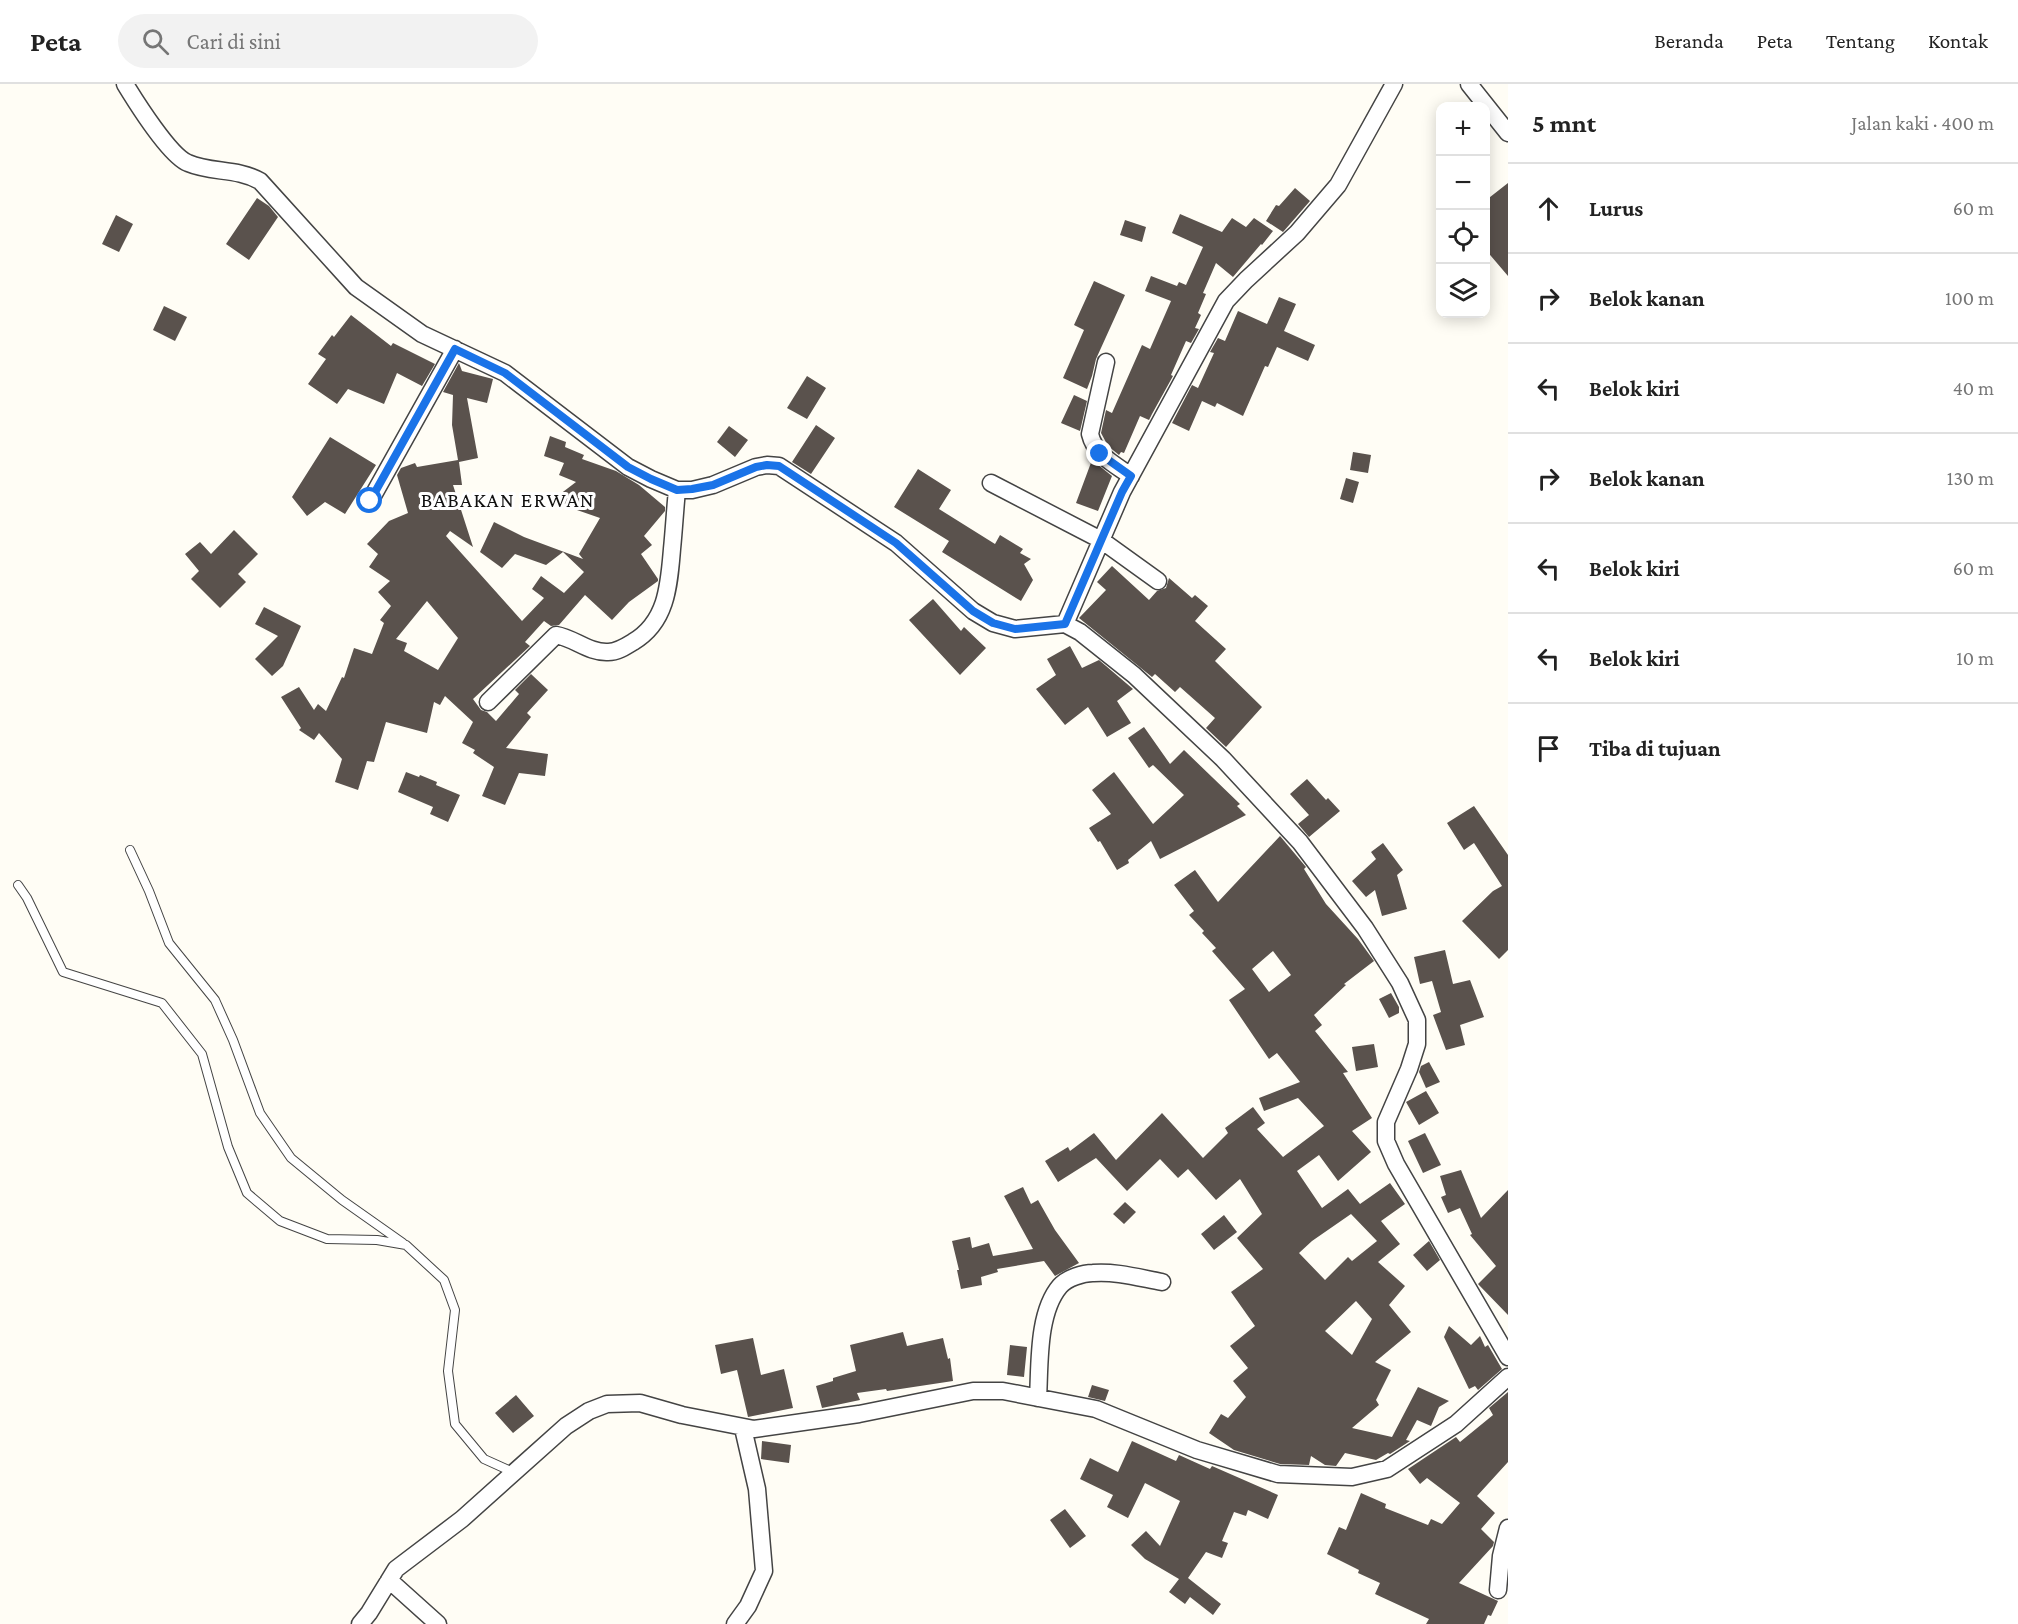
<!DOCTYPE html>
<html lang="id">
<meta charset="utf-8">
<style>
:root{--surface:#fff;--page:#f2f2f2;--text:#222;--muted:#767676;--line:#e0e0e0}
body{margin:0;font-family:"Crimson Pro",serif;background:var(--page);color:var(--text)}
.controls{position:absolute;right:18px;top:18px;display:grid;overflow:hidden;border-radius:12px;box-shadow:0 3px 15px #0003}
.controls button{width:54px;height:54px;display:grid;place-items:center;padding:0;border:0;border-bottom:2px solid var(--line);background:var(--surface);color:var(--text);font:30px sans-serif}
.stop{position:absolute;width:18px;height:18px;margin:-14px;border:4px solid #1a73e8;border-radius:50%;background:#fff}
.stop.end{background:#1a73e8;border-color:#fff;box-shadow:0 2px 6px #0008}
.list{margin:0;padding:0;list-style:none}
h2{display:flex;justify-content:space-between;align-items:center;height:78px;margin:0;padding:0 24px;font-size:26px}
h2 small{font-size:20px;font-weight:400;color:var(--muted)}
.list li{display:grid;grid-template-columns:39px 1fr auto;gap:18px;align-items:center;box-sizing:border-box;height:90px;padding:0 24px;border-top:2px solid var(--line)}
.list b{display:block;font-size:22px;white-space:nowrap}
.list em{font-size:20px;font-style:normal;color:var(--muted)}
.icon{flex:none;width:33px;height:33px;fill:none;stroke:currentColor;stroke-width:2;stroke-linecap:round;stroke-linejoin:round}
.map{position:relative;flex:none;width:1508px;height:1540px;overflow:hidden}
header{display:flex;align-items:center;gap:36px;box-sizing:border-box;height:84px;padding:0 30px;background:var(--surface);border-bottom:2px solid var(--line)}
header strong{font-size:28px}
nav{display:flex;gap:33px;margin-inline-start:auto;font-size:21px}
.search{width:420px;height:54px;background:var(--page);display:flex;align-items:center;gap:15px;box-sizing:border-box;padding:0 21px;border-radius:33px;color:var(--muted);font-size:22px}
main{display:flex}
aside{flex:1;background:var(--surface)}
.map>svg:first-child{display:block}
.building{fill:#5a524d;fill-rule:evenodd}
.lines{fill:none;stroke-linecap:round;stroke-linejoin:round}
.lane-casing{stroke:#444;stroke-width:10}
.street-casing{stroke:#444;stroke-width:19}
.lane{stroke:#fff;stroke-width:8}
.street{stroke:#fff;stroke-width:16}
.route{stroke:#1a73e8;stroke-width:8}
.labels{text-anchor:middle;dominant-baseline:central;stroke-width:6;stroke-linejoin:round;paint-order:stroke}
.neighbourhood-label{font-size:21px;letter-spacing:1.5px;fill:#111;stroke:#fff}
</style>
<header>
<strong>Peta</strong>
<div class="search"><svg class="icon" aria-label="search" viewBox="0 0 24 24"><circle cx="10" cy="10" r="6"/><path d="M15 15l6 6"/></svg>Cari di sini</div>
<nav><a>Beranda</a><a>Peta</a><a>Tentang</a><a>Kontak</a></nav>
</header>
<main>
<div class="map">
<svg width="1508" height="1540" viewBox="0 0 1508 1540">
<rect width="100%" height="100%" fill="#fffdf5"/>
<path class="building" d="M1508,99V192L1485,165V117Z
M1295,104L1310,117L1283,148L1266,137L1276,121L1279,122Z
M257,114L269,122L278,133L249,176L226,160Z
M1180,130L1222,148L1232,134L1246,143L1254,134L1273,147L1262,161L1261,160L1233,193L1216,179L1203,209L1206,210L1198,229L1201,231L1195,244L1199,245L1191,259L1186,257L1171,291L1173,292L1152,330L1149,336L1140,332L1124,369L1121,368L1119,371L1108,362L1101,349L1106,326L1112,329L1142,261L1150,265L1171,217L1145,207L1151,192L1177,202L1179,198L1186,201L1203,163L1172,149Z
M116,131L133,140L119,168L102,160Z
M1125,136L1146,143L1142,158L1120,151Z
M1094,197L1125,211L1096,275L1092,292L1087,305L1063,294L1084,246L1074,241Z
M1279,213L1296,220L1284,247L1315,261L1308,277L1277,263L1268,283L1265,282L1243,332L1217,319L1215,323L1202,317L1189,347L1172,339L1192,301L1198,304L1214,269L1210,268L1218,254L1225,257L1238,227L1267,240Z
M164,222L187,233L175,257L153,246Z
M351,231L391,262L393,259L435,280L422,302L397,289L384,320L348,305L337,320L308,300L326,275L318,270L332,251L334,253Z
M459,279L462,287L493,295L487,319L467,314L478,374L459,378L462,401H453L473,463L450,447L446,452L522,537L544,514L532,505L541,492L564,509L584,488L563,468L546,481L515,470L502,484L480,468L494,438L524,453L583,475L579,470L600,434L551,417L576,398L559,391L564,379L544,372L550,352L566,358L565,363L584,371L582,375L616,387L639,401L665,423V427L644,452L652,461L641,470L658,495V497L629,518L612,536L585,511L559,541L551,542L544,537L525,558L530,562L473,615L481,626L487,628L496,637L519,610L515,606L531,590L548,606L527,629L531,633L506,664L548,670L545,692L519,689L505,721L482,712L494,683L473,669L475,666L462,659L473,638L445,612L440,621L434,618L427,649L386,638L374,678L367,677L358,706L335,698L342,675L319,649L314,656L299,646L301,644L281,613L299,603L314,626L318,620L326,627L342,593L344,594L354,564L372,570L384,539L380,536L391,522L378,508L390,497L369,483L378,470L367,460L389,437L408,429L397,391L401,384L415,379L417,383L458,376L452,341L453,311L443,308ZM427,517L458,554L438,586L404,567L407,559L396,555Z
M807,292L826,304L807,335L787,324Z
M1074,311L1087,317L1080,347L1061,339Z
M816,341L835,354L811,390L792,378Z
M729,342L748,356L735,373L717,358Z
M330,353L376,381L345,430L325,418L307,432L292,413Z
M1353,368L1371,371L1368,389L1350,386Z
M1092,376L1112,392L1098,427L1076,419Z
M918,385L951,406L939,425L995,460L1000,451L1023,465L1020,469L1031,475L1024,480L1033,496L1021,517L942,468L949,457L894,423Z
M1346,394L1359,398L1353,419L1340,415Z
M234,446L258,470L238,490L246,498L220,524L191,495L199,487L185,470L200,458L211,470Z
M1112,482L1149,516L1157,507L1166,504L1169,494L1192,514L1195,511L1208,522L1195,537L1226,565L1215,577L1262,623L1226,663L1206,644L1215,634L1180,603L1175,608L1155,590L1152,593L1079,534L1106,506L1097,498Z
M933,515L961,547L964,543L986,564L960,591L909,536Z
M264,523L301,542L283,582L272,592L255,575L278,552L255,540Z
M1070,562L1082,584L1099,576L1133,605L1117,617L1131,639L1107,653L1088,623L1065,641L1036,605L1056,591L1047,575Z
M1144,643L1170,680L1184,666L1240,720L1237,722L1246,731L1160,775L1151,757L1128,776L1129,779L1117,786L1100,757L1098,758L1089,744L1111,730L1092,706L1114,688L1153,740L1184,711L1153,681L1149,684L1128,654Z
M406,688L419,693L420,691L437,698L436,701L460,711L448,738L430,730L433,723L398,708Z
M1307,695L1326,716L1328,714L1340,727L1309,753L1298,740L1309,731L1290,710Z
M1474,722L1508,771V866L1499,875L1462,837L1493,807L1502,802L1474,759L1464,766L1447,739Z
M1280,752L1306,783L1304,785L1326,820L1358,855L1374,877L1344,900L1346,901L1314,931L1322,941L1315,947L1348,988L1343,989L1372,1034L1352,1047L1371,1068L1338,1097L1319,1071L1297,1087L1322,1124L1348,1105L1360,1120L1390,1099L1405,1120L1381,1137L1400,1160L1378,1178L1405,1202L1389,1221L1411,1248L1375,1278L1391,1286L1376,1316L1379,1321L1352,1344L1392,1353L1418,1303L1449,1317L1439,1323L1431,1342L1417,1336L1406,1356L1410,1357L1390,1370L1388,1369L1376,1376L1345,1369L1336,1382L1325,1381L1311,1372L1309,1381L1280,1380L1234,1366L1209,1349L1221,1330L1228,1334L1246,1313L1233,1297L1248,1284L1230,1262L1255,1242L1231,1208L1263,1185L1237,1154L1262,1130L1240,1095L1216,1116L1188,1085L1178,1094L1160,1075L1127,1107L1096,1074L1058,1098L1045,1077L1068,1063L1070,1067L1094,1049L1116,1076L1162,1029L1203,1074L1228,1049L1225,1044L1253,1023L1265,1039L1257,1045L1283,1073L1324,1042L1298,1014L1264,1027L1259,1014L1300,998L1277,969L1269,975L1229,916L1245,905L1212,867L1216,864L1202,849L1204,847L1189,831L1194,827L1174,801L1195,786L1218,818ZM1273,867L1291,891L1269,908L1252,885ZM1351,1130L1377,1157L1352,1177L1348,1173L1325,1196L1299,1169L1312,1157ZM1356,1217L1372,1235L1352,1271L1325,1247Z
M1383,759L1403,786L1397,791L1407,825L1382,832L1375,806L1366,813L1352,797L1376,775L1371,768Z
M1445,866L1453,900L1470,896L1484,933L1460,941L1465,961L1446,966L1433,931L1441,928L1432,897L1420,900L1414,873Z
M1391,909L1399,923V929L1389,934L1379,915Z
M1374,960L1378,983L1356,987L1352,963Z
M1429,978L1440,998L1426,1004L1419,988L1421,982Z
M1426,1007L1439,1029L1419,1041L1406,1018Z
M1425,1049L1441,1081L1423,1089L1408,1057Z
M1461,1086L1481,1134L1508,1106V1231L1478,1200L1496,1182L1470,1151L1472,1150L1460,1124L1448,1129L1441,1113L1446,1111L1440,1092Z
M1023,1103L1031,1120L1038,1116L1055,1146L1079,1179L1055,1192L1044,1177L997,1185L998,1188L981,1193L982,1201L961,1205L957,1186H959L952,1157L970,1153L972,1164L989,1159L993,1172L1033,1165L1004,1112Z
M1125,1118L1136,1128L1124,1140L1113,1130Z
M1224,1131L1237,1148L1214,1166L1201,1150Z
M1429,1157L1440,1176L1427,1187L1413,1171Z
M1449,1242L1471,1261L1480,1252L1485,1263L1488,1261L1502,1285L1478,1306L1475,1302L1469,1305L1444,1253Z
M903,1248L907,1262L943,1254L948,1275L950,1274L953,1297L887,1307L886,1305L857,1309L860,1316L822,1324L816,1302L833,1297V1294L856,1287L850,1261Z
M753,1254L761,1291L784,1285L793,1324L748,1333L737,1286L721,1290L715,1261Z
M1010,1261L1027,1263L1024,1293L1007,1291Z
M1092,1301L1109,1306L1105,1317L1088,1313Z
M1508,1308V1378L1477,1412L1495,1429L1481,1445L1494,1458L1493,1462L1459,1499L1498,1517L1491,1532L1488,1531L1484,1540H1426L1429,1535L1375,1510L1380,1499L1358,1489L1359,1486L1327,1470L1339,1443L1346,1446L1361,1409L1386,1420L1385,1424L1428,1441L1431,1435L1442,1440L1460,1419L1427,1394L1420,1400L1408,1385L1456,1353L1460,1358L1493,1331L1489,1324Z
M516,1311L534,1332L513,1349L495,1329Z
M762,1357L791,1361L789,1379L761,1375Z
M1132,1357L1176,1377L1179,1371L1210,1385L1212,1382L1278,1411L1268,1435L1248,1426L1246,1432L1234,1428L1222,1457L1228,1459L1222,1474L1206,1468L1188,1494L1221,1520L1213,1531L1190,1513L1185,1520L1169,1508L1179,1495L1145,1475L1131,1461L1146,1447L1160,1462L1180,1417L1145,1399L1128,1434L1107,1423L1113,1411L1080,1395L1090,1374L1118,1388Z
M1065,1425L1086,1452L1070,1464L1050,1436Z"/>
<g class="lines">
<g class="lane-casing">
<path id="lane" d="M130,766L149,807L169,859L215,916L233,956L260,1029L291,1074L342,1116L403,1159
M18,801L27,814L63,888L162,919L202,970L228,1063L247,1109L280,1137L327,1155L377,1156L406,1161L444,1196L455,1226L448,1287L455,1340L484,1375L515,1389"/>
</g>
<g class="street-casing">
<path id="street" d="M125,0C136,18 170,72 188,79C211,89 237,84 260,97L356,203L422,250L505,289L628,383L651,395L677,406H692L713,401L756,383L767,381L779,382L896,459L973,527L993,539L1015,545L1065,540L1080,548L1134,591L1223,675L1300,758L1365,844L1400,899L1417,936V960L1409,985L1386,1038V1057L1396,1080L1508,1273
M1469,0L1508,49
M1106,278L1090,350C1095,371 1114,380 1131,392
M991,399L1101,456L1158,497
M370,417L455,265
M1065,540L1122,408L1226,217L1246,196L1297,149L1338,101L1394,0
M488,618L556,551C574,554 589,569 608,568C617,568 625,563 633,558C667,538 669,501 672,465C674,445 675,426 677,406
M1038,1314C1040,1281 1037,1229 1060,1202C1067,1194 1083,1189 1093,1189C1115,1187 1140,1194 1162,1198
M389,1496L438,1540
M1498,1506L1501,1472L1508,1444
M360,1540L369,1529L396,1485L462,1435L566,1342L589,1327L607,1320L640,1319L682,1331L754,1345L859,1330L973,1307H1003L1096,1325L1197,1366L1278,1390L1352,1393L1387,1385L1456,1340L1508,1293
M735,1540L748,1522L764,1487L757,1405L743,1344"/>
</g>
<use href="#lane" class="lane"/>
<use href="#street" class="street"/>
</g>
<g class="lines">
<path class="route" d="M370,417L455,265L505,289L628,383L651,395L677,406L692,405L713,401L756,383L767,381L779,382L896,459L973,527L993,539L1015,545L1065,540L1122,408L1131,392L1100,370"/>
</g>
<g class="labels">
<g class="neighbourhood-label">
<text x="508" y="416">BABAKAN ERWAN</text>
</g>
</g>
</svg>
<div class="controls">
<button>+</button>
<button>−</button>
<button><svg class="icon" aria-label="locate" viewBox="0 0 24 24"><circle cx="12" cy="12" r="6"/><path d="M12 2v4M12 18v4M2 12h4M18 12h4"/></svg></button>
<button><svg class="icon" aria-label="layers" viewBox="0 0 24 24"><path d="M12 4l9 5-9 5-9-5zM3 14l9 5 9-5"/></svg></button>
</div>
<div class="stop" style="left:370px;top:417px"></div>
<div class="stop end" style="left:1100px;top:370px"></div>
</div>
<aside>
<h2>5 mnt<small>Jalan kaki · 400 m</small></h2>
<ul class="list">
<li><svg class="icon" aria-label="ahead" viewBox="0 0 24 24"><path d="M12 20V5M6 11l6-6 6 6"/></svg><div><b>Lurus</b></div><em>60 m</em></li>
<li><svg class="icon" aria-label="right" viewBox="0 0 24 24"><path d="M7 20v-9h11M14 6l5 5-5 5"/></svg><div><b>Belok kanan</b></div><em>100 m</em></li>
<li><svg class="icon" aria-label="left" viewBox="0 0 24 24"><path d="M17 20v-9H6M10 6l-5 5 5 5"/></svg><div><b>Belok kiri</b></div><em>40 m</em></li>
<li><svg class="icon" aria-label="right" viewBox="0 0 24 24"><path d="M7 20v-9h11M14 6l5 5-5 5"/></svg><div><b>Belok kanan</b></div><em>130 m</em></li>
<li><svg class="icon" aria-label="left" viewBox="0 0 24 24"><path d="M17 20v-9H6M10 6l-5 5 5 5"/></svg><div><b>Belok kiri</b></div><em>60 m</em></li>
<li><svg class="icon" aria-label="left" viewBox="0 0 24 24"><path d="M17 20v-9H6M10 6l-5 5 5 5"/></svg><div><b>Belok kiri</b></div><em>10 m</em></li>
<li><svg class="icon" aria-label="arrive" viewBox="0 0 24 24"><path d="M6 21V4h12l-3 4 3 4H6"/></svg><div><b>Tiba di tujuan</b></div></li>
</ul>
</aside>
</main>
